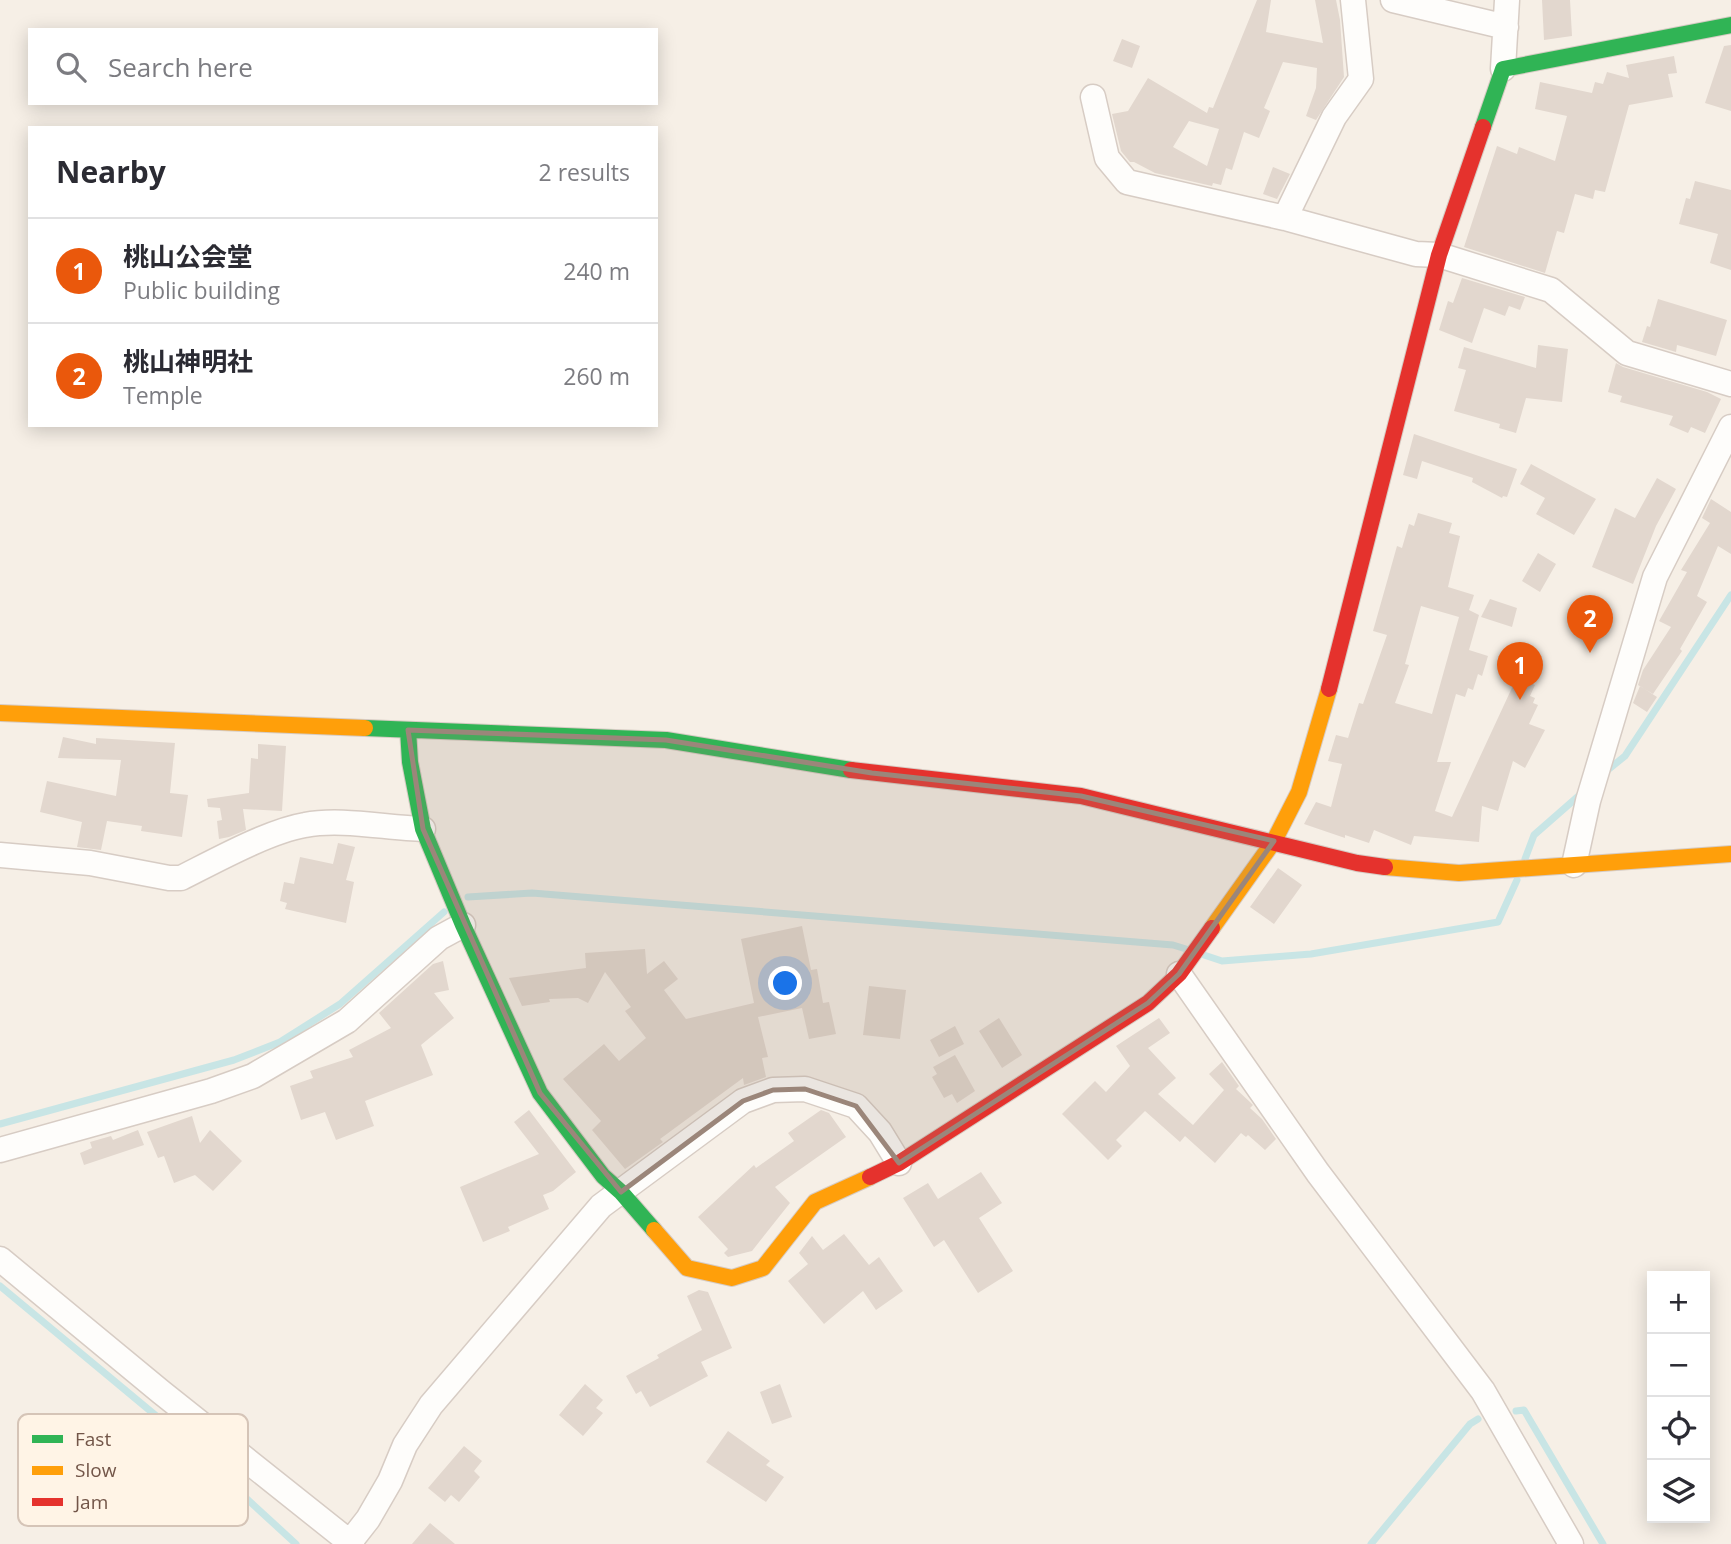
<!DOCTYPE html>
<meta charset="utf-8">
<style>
:root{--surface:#fff;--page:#f7f7f7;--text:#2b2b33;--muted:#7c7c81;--line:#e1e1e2;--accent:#ea580c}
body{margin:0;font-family:"Open Sans","Noto Sans JP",sans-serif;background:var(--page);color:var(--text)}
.controls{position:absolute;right:21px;bottom:21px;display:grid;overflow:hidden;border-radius:0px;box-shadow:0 4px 18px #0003}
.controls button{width:63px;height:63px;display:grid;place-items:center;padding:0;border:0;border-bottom:2px solid var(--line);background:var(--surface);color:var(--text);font:35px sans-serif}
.you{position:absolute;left:786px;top:984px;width:24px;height:24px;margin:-18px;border:5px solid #fff;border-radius:50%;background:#1a73e8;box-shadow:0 0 0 10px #1a73e833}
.badge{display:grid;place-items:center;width:46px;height:46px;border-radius:50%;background:var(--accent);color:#fff;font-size:23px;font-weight:700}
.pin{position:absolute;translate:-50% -58px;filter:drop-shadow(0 2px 4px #0008)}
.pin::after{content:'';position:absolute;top:37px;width:24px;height:21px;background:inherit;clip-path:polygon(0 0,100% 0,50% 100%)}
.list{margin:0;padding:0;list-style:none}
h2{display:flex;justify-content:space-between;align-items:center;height:91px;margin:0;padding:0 28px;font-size:30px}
h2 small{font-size:23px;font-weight:400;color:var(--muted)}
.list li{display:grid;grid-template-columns:46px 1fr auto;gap:21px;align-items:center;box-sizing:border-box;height:105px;padding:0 28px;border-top:2px solid var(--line)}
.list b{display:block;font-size:26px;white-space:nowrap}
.list p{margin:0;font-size:23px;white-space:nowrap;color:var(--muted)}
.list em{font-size:23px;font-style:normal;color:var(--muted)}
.icon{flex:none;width:38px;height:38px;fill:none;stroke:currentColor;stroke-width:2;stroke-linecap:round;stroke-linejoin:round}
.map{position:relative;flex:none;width:1731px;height:1544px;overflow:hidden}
.search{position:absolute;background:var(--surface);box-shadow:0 4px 18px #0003;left:28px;top:28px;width:630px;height:77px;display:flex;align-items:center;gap:18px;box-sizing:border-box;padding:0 24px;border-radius:0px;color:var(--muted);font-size:26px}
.panel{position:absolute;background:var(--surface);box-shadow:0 4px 18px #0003;left:28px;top:126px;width:630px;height:301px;border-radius:0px}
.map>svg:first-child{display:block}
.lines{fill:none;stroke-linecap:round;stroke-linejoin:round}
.stream{stroke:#c8e5e5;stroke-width:7}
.building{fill:#e2d7ce;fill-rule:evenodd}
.street-casing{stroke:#d7ccc4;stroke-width:27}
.fast-casing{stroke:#d6cbc3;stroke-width:18}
.slow-casing{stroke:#d6cbc3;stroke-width:18}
.jam-casing{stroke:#d6cbc3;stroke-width:18}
.street{stroke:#fefdfb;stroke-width:24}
.fast{stroke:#30b455;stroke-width:16}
.slow{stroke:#ff9f0a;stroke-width:16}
.jam{stroke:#e5322d;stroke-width:16}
.marked{fill:#9b867a;fill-opacity:0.2;stroke:#9b867a;stroke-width:5;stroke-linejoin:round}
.key{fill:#fff4e6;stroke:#d5c4b7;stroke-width:2}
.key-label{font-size:19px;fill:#725548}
</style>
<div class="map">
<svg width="1731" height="1544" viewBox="0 0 1731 1544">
<rect width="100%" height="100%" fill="#f6efe6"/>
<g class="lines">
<path class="stream" d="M1604,773L1625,756L1731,595
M1525,859L1534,835L1582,793
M468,897L532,893L1173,945L1186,949
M1204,955L1222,961L1311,954L1498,922L1517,880
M0,1124L234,1060L280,1042L340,1004L444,912
M0,1286L160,1419L296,1544
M1516,1411L1524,1410L1603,1544
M1371,1544L1470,1424L1478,1419"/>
</g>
<path class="building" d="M1257,0H1271L1266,32L1323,43L1315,0H1336L1340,20L1344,77L1316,120L1306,116L1316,88L1317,68L1283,62L1264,108L1270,111L1259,138L1244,132L1232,170L1226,168L1221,185L1213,183L1212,186L1155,173L1134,162H1130L1121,151L1112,114L1128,111L1148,78L1207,113L1209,107L1213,108ZM1189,121L1219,129L1207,166L1173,147Z
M1542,0H1570L1572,36L1544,40Z
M1122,39L1140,46L1132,68L1113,61Z
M1731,45V111L1705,103L1724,46Z
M1674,56L1677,73L1668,74L1673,97L1629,105L1605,192L1595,190L1593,199L1575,194L1564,233L1557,231L1545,273L1464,247L1497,146L1517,154L1519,147L1555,161L1567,116L1535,109L1540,82L1592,93L1595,82L1603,84L1607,72L1629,78L1626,65Z
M1273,167L1290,174L1277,199L1263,194Z
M1695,181L1731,190V270L1710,263L1718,234L1679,224L1686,198L1690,199Z
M1462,278L1525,297L1520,310L1509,306L1505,316L1484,308L1472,343L1439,330L1448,301L1453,303Z
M1658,299L1727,320L1716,356L1677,345L1676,352L1642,342L1647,326L1650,327Z
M1538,345L1568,349L1562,402L1526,398L1516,433L1499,428L1500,424L1454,411L1466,370L1458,368L1464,347L1536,368Z
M1616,363L1623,367L1707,392L1721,399L1705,433L1691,427L1688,433L1669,425L1673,416L1620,402L1622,396L1608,392Z
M1414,434L1517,469L1507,497L1503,496L1502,498L1472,482L1473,478L1422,461L1417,479L1403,475Z
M1531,464L1596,499L1574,535L1536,514L1545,498L1520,484Z
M1657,478L1676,489L1656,526L1633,584L1592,567L1615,508L1635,518Z
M1711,499L1731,512V554L1718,546L1697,596L1707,602L1680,649L1682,651L1653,694L1638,685L1643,670L1671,627L1659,621L1687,572L1681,570L1710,523L1702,518Z
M1418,513L1452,523L1449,533L1460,536L1448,587L1474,595L1469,610L1479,615L1469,650L1488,656L1482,676L1478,674L1473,690L1468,688L1465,697L1456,694L1437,762H1451L1435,811L1452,817L1517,677L1535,685L1530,696L1535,698L1533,703L1538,705L1529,724L1545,730L1525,768L1513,761L1498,811L1482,806L1479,842L1414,836L1411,845L1374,830L1369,843L1345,835V838L1304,824L1316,802L1331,807L1342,764L1328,761L1336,735L1348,738L1359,703L1363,704L1387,635L1373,631L1388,578L1397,546L1402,548L1409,524L1414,526ZM1421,606L1459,617L1432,714L1395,703L1409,665L1405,664Z
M1538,553L1556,564L1540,592L1522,581Z
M1490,599L1517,608L1512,627L1481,617Z
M1640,686L1657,697L1647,712L1633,703Z
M63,737L96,744V738L175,743L170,793L188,795L182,837L141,831L142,826L107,821L101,850L77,847L82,822L40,812L47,781L116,796L121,760L58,758Z
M258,744L286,746L282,811L243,809L246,830L229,837L219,839L217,821L222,820L220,808L208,807L207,799L249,793L251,758L258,759Z
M338,843L355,847L346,880L354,882L346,923L285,909L287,903L280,901L284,882L294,884L300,857L333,864Z
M1278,868L1302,885L1274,924L1250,907Z
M802,926L811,970L817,969L823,1003L829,1002L836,1034L809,1039L802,1008L758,1017L768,1057L762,1058L766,1077L744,1085L743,1078L660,1139L663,1142L625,1169L592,1130L601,1121L563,1079L604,1044L619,1061L646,1038L625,1011L631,1007L605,972L588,1003L578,998L549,999L550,1002L522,1006L509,978L586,968L585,953L645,949L647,974L664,961L678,979L664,990L686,1019L754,1003L741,939Z
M443,961L449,990L434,993L454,1018L421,1045L433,1075L365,1101L374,1126L336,1140L325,1112L301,1120L290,1086L313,1078L310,1071L353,1057L349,1050L391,1028L379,1013L433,964Z
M869,986L906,990L900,1039L863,1035Z
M999,1018L1022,1055L1002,1068L979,1031Z
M1159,1018L1170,1033L1148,1048L1176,1078L1158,1094L1193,1125L1224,1090L1209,1074L1222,1062L1239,1086L1236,1089L1250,1102L1253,1105L1250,1108L1262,1119L1276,1139L1265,1150L1248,1135L1246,1137L1241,1133L1215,1163L1185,1136L1180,1142L1145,1111L1116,1140L1122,1146L1108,1160L1062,1114L1095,1081L1106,1092L1130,1066L1116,1046Z
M955,1026L964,1044L939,1057L930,1040Z
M955,1055L975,1091L957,1103L952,1094L944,1098L932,1077L937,1074L933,1067Z
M529,1110L576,1172L553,1191L543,1195L549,1209L508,1227L510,1231L483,1242L460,1187L539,1154L514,1122Z
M821,1110L829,1113L846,1137L775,1187L790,1203L752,1251L728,1257L724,1253L728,1249L698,1217L754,1165L756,1168L794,1141L788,1133Z
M192,1116L200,1143L210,1130L242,1161L213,1191L195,1175L174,1183L164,1156L158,1158L147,1132Z
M138,1130L144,1145L84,1165L80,1153L92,1148L90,1142L111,1136L113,1140Z
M981,1172L1002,1203L979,1218L1013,1271L978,1293L944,1240L934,1247L903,1198L928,1183L938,1199Z
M844,1234L869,1265L879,1257L903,1291L876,1310L863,1291L824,1324L788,1281L808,1264L799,1253L812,1236L823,1250Z
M699,1290L708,1292L732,1348L701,1362L708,1376L650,1407L641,1391L636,1394L626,1376L659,1358L657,1355L702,1330L687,1296Z
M585,1384L603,1400L596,1408L603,1413L583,1436L559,1415Z
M780,1384L792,1417L772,1424L760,1392Z
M728,1431L770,1461L766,1465L784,1477L766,1502L706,1462Z
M464,1446L482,1461L474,1471L480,1477L459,1502L451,1495L445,1502L428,1488Z
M430,1523L455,1544H412Z"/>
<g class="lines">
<g class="street-casing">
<path id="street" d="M1393,0L1506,27
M1503,69L1507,0
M1093,97L1107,158L1127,182L1285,218L1416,254L1439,255L1551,290L1627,353L1731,384
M1285,218L1334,117L1361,79L1353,0
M0,855L90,863L169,878H181C215,861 269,831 305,825C341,818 386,828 423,829
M1574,865L1588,801L1655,577L1731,427
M1179,974L1318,1173L1483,1391L1571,1544
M0,1150L211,1091L253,1076L347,1021L439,938L463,925
M0,1259L161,1392L352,1544
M350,1542L368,1519L390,1481L405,1445L431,1405L601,1206L743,1101L773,1090L805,1089L856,1106L880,1132L899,1163"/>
</g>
<g class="fast-casing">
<path id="fast" d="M1483,127L1503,69L1731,25
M365,728L666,740L851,770
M408,730L410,762L423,829L463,925L540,1093L603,1176L621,1192L654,1230"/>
</g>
<g class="slow-casing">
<path id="slow" d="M0,713L365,728
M1385,867L1459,873L1731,854
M1212,928L1274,841L1299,792L1329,689
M654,1230L687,1268L732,1278L763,1268L815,1202L870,1177"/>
</g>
<g class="jam-casing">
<path id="jam" d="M1329,689L1439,255L1483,127
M851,770L1081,796L1357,863L1385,867
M870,1177L899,1163L1148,1003L1179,974L1212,928"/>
</g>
<use href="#street" class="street"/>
<use href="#fast" class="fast"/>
<use href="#slow" class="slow"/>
<use href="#jam" class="jam"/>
</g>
<path class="marked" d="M408,730L666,740L872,773L1081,796L1274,841L1179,974L1148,1003L899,1163L856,1106L805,1089L773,1090L743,1101L621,1192L540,1093L423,829Z"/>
<rect x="18" y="1414" width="230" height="112" rx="10" class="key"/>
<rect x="32" y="1435" width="31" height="8" fill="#30b455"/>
<rect x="32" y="1466" width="31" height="9" fill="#ff9f0a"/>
<rect x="32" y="1498" width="31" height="8" fill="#e5322d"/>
<g class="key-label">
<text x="75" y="1446">Fast</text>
<text x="75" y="1477">Slow</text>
<text x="75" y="1509">Jam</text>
</g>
</svg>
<div class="controls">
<button>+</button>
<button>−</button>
<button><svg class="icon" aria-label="locate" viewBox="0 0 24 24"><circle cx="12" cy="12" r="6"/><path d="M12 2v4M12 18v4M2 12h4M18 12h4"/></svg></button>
<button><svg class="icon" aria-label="layers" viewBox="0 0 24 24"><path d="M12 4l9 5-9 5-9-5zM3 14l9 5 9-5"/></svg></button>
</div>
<div class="you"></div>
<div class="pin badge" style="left:1520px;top:700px">1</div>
<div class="pin badge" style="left:1590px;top:653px">2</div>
<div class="search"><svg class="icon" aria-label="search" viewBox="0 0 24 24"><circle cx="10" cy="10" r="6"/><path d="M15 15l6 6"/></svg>Search here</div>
<section class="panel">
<h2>Nearby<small>2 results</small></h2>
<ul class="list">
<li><span class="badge">1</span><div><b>桃山公会堂</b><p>Public building</p></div><em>240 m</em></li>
<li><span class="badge">2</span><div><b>桃山神明社</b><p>Temple</p></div><em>260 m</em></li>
</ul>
</section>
</div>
